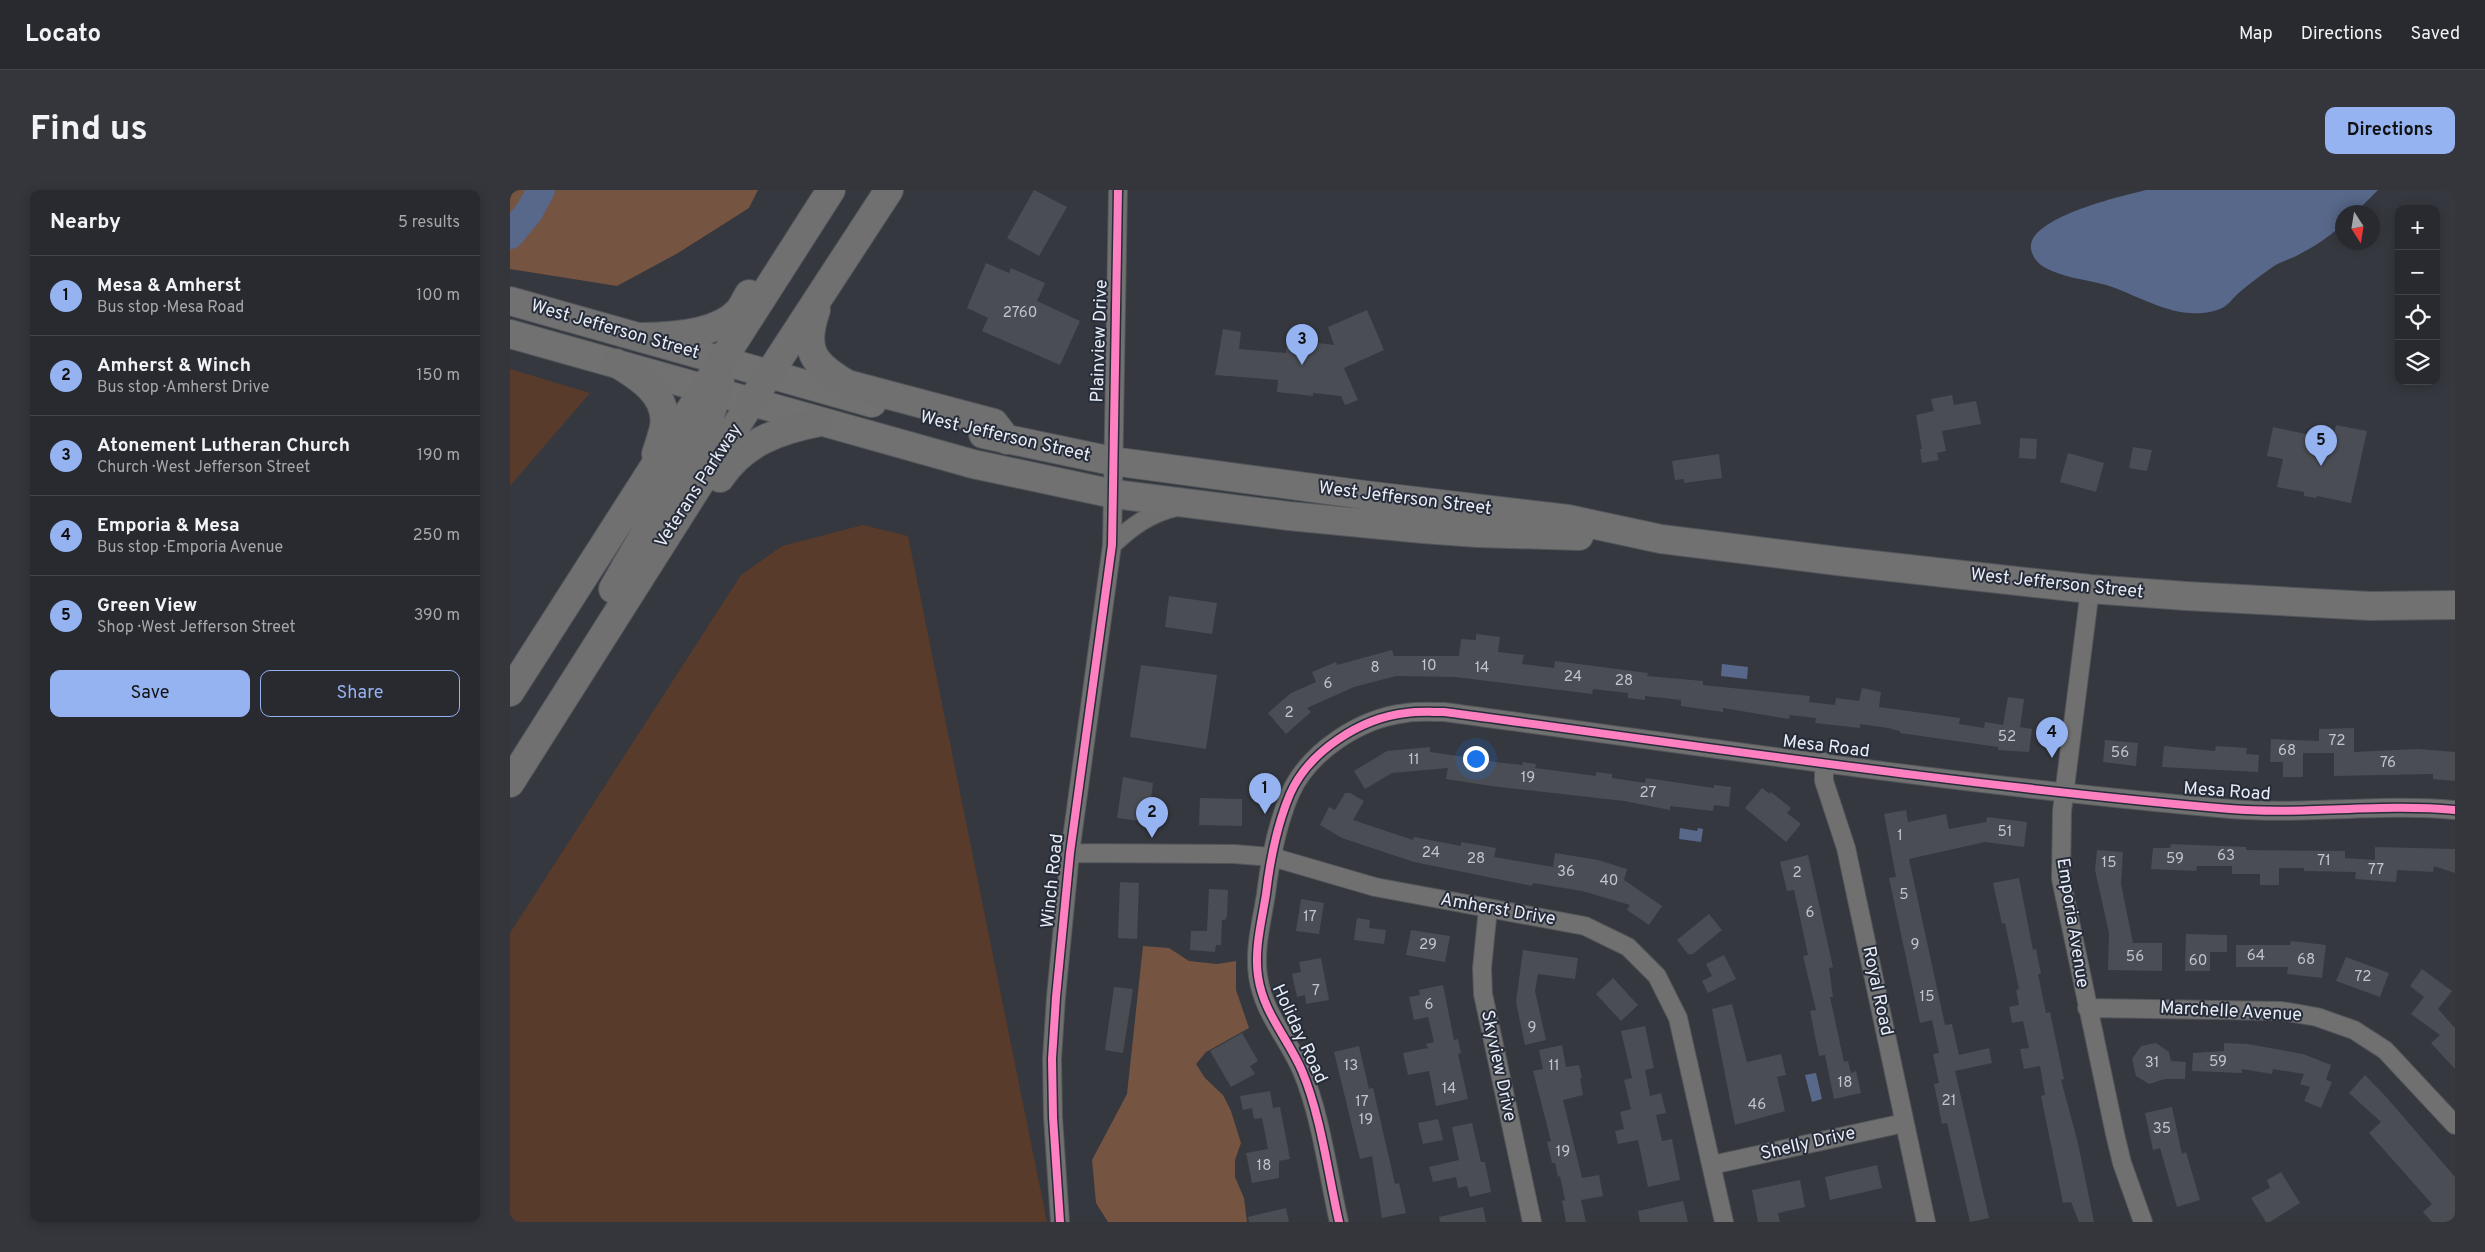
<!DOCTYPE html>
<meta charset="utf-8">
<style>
:root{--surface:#282a2f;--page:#34363b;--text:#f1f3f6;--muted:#a5a7aa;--line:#44464b;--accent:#95b2f1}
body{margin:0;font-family:Overpass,sans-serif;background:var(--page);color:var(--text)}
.controls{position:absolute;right:15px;top:15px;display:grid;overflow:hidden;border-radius:10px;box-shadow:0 2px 12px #0003}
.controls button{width:45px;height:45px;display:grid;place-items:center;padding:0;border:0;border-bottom:1px solid var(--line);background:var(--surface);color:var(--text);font:25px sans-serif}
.compass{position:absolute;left:1825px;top:15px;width:45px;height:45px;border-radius:50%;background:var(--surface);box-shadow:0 2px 12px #0003;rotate:168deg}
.you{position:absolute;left:965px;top:568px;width:18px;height:18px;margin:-12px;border:4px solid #fff;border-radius:50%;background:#1a73e8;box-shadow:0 0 0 8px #1a73e833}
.badge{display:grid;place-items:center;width:32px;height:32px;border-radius:50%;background:var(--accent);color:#111;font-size:16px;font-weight:700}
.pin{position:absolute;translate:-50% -41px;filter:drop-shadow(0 1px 2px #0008)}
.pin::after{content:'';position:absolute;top:26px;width:18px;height:15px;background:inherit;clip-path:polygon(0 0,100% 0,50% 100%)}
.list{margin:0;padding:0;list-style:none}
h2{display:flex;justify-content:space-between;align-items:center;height:65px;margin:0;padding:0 20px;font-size:21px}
h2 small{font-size:16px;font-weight:400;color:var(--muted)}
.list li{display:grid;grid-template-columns:32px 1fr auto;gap:15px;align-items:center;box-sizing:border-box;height:80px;padding:0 20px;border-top:1px solid var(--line)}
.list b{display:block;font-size:19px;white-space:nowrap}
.list p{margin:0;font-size:16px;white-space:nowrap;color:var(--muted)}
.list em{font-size:16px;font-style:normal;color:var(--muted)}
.actions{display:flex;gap:10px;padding:15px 20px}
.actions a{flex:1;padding:11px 0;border:1px solid var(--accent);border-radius:10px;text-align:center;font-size:18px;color:var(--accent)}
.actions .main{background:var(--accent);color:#111}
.icon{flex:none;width:28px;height:28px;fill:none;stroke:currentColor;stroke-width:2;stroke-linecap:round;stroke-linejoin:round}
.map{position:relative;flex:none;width:1945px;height:1032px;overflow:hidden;border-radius:10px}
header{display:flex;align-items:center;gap:30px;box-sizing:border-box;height:70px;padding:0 25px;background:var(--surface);border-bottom:1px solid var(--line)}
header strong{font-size:24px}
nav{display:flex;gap:28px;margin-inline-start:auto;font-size:18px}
.intro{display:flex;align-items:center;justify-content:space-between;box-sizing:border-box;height:120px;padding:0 30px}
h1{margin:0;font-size:35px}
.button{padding:12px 22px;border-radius:10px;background:var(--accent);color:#111;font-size:18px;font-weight:700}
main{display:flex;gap:30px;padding:0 30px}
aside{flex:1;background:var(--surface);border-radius:10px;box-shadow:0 2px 12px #0003}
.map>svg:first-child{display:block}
.green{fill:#593b2c}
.forest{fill:#755442}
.water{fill:#58688a}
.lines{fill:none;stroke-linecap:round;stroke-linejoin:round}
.river{stroke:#58688a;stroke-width:28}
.building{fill:#4a4d54}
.minor-casing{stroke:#52565b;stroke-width:20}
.primary-casing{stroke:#52565b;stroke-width:30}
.trunk-casing{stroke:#52565b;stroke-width:30}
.minor{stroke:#717070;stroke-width:18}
.primary{stroke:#717172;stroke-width:28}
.trunk{stroke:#707071;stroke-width:28}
.cycleway-casing{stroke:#262c39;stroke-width:11}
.cycleway{stroke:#ff80c0;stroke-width:8}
.labels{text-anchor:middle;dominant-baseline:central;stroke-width:4;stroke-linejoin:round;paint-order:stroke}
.number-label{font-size:15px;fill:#c0c4cd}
.street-label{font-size:18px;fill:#e8ecf5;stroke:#262c39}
</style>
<header>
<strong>Locato</strong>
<nav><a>Map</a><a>Directions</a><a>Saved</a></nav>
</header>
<div class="intro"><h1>Find us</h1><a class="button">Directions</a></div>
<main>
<aside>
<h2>Nearby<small>5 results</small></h2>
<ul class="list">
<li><span class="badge">1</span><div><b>Mesa &amp; Amherst</b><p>Bus stop · Mesa Road</p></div><em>100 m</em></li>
<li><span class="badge">2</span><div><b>Amherst &amp; Winch</b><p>Bus stop · Amherst Drive</p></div><em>150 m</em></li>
<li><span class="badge">3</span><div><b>Atonement Lutheran Church</b><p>Church · West Jefferson Street</p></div><em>190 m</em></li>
<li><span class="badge">4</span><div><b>Emporia &amp; Mesa</b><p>Bus stop · Emporia Avenue</p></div><em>250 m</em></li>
<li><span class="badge">5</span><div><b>Green View</b><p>Shop · West Jefferson Street</p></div><em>390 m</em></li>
</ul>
<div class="actions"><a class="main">Save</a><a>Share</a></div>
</aside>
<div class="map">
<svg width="1945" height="1032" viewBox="0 0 1945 1032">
<rect width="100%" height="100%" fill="#35383f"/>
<path class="green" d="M0,179L80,203L0,296Z
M353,335L398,346L537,1032H0V743L231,385L272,356Z"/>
<path class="forest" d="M0,0H248L239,18L168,63L107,96L0,79Z
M633,756L659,758L679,771L707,774L726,771V800L739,838L696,862L686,874L695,888L713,905L721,921L731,953L725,970V987L734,1008L737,1032H598L586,1013L582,970L617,904Z"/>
<path class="water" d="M1636,0H1868L1846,22H1832V35C1820,46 1804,57 1788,65C1781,69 1772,71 1764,76C1753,84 1741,92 1731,101C1721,109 1718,118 1704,121C1665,131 1631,106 1596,95C1575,89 1553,88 1534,77C1527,73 1522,66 1521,59C1516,28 1612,6 1636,0Z
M1212,474L1238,477L1237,489L1211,486Z
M1170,638L1187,641L1188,638L1193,639L1191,652L1169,649Z
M1306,883L1312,909L1302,912L1295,885Z"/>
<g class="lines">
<path class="river" d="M0,45L19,22L31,0"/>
</g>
<path class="building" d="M524,0L557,17L529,66L497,48Z
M476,73L499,83L501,78L535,93L527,111L570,131L550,175L472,141L478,128L457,118Z
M857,120L874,160L834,178L848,210L835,215L831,206L803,203V206L767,202L768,190L705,185L713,139L731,142L729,159L776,163L777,149L824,155L818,137Z
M1442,205L1444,215L1466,211L1471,234L1432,241L1436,261L1427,263L1429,270L1412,273L1410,259H1412L1406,225L1424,221L1421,209Z
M1826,235L1857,241L1841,313L1807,306L1806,308L1794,306V302L1767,297L1773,269L1757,266L1763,237L1823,250Z
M1510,248L1527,249L1526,269L1509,268Z
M1623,257L1642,260L1637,281L1619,278Z
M1558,263L1594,273L1586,302L1550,292Z
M1209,264L1212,288L1174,293V289L1165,290L1162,271Z
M659,406L707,413L702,444L655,437Z
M966,444L990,447L988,462L1014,465L1012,474L1044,478L1045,471L1138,483L1137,486L1193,491V495L1300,506L1299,512L1325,515L1326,508L1349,511L1352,498L1371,502L1369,517L1450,528L1449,534L1474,538L1475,532L1493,535L1498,507L1514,509L1510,537L1522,539L1519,562L1488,560V557L1390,543V541L1378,538L1350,534V538L1305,533L1306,528L1280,525L1279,529L1213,518V522L1171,516V510L1135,506V510L1118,508V503L1083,499L1082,504L945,487L886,486L844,497L797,518L801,522L776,544L758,523L781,503L806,492L802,482L826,472L827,475L882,460L884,466H949L951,449L966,450Z
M631,475L707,485L696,559L620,547Z
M1844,538V562L1908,559L1945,562V591L1923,589V584L1824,586V563H1793V587H1773V572H1760L1761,549L1809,551V539Z
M1595,550L1628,553L1626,576L1593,572Z
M1654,556L1705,561L1706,556L1737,558L1736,564L1749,565L1748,582L1652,577Z
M920,557V562L954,567L955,562L969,564V568L985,572L1012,575L1013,572L1026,574L1025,578L1086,586V582L1102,584V588L1135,593L1136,588L1204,598V595L1221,597L1219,617L1204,615L1203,621L1160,616V620L1114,611L981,596L936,589L938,578L882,583L855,599L844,581L877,561Z
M613,587L643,593L638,632L607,628Z
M1252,598L1260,604L1261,602L1281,618L1277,623L1291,634L1276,652L1235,618Z
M835,603H840L854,611L843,630L903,650L904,647L951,656V652L986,658L984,667L1043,677L1045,663L1088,670L1117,679L1114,690L1152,716L1139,735L1117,720L1120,715L1072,701L1023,693L1022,696L904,672L832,648L810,635L819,617L825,620Z
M690,608L732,609V636L689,635Z
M1396,620L1398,632L1436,624L1439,639L1476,632L1477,627L1517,632L1514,657L1475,652L1399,669L1435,835L1442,834L1449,865L1479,858L1482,873L1445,881L1479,1028L1460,1032L1437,933L1432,934L1424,894L1429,893L1423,864L1429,863L1422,830L1410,833L1379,688L1386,687L1374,624Z
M1661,654L1736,657V660L1835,661V668L1865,670V657L1945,659V683L1924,676L1923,682L1887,680L1886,692L1845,689L1846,682L1794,681V678H1769V695H1750V684H1722V676H1687L1686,681L1641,679L1643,658H1660Z
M1587,660L1613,662L1611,694L1623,753H1652V781L1598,780L1599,743L1585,680Z
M1298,665L1323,777L1319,778L1323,807H1320L1334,872L1338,871L1341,883L1346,881L1351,903L1324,909L1315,865L1309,866L1300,821L1306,820L1293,766L1298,765L1284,700L1277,701L1270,672Z
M1509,688L1523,760L1526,759L1531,784H1528L1536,823L1540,822L1554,889L1551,890L1568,953L1584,1032H1569L1561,1012L1553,1013L1531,906L1535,905L1530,876L1514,879L1510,859L1519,858L1513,831L1502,833L1499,817L1509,815L1506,800L1509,799L1495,733L1492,734L1483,693Z
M610,692L629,693L627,749L608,748Z
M699,699L718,700L717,726L715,730H712L711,755H706L705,762L680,760L681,741H697Z
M791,709L814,713L809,744L786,741Z
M1199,724L1212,740L1183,764H1178L1167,750Z
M847,728L860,730L859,738L876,740L874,754L844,750Z
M901,740L940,746L935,772L896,765Z
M1676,744L1717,745V762H1700V781H1675Z
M1781,751L1816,755L1812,788L1777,784L1778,777H1726V755H1780Z
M1013,760L1068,768L1065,789L1028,784L1025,801L1036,850L1015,855L1006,812Z
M1214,765L1226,789L1198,803L1192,791L1202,786L1196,774Z
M1836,767L1879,783L1870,807L1826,791Z
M811,768L819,810L796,814L795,805L787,807L782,784L791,782L789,772Z
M1912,779L1942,801L1928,819L1945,838V879L1921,853L1930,845L1901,824L1914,807L1900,796Z
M1103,788L1128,815L1111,831L1086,804Z
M933,795L944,850L948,849L951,863L948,864L958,909L926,916L919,881L898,885L893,863L918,858L916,854L924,852L918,827L904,830L899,807L910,805L909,800Z
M604,797L623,799L613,863L595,860Z
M1222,814L1237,872L1271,864L1276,885L1267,887L1275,921L1225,935L1202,819Z
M1135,836L1144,878L1135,880L1140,906L1151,903L1156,923L1146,925L1152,951L1162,949L1170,990L1138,997L1128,950L1108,954L1105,941L1114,939L1110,922L1121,919L1114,890L1122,888L1111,841Z
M732,843L748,871L740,876L745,884L721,897L700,861Z
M1646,853L1659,862L1661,871L1676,872L1675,889H1655L1639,894L1626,886L1622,869L1631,856Z
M1714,853L1738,854L1793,864L1821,875L1816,890L1822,892L1811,918L1794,911L1800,897L1790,894L1794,884L1763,879L1762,884L1732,879V883L1682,881L1683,863L1714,861Z
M1052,855L1056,877L1069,875L1072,888H1070L1073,905L1053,910L1072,988L1089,985L1093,1006L1071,1010L1076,1032H1056L1052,1011L1055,1010L1050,986L1048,987L1045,973H1042L1037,952L1041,951L1023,881L1033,879L1029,860Z
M849,856L859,899L863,898L885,994L889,993L896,1023L872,1028L862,966L850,969L824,862Z
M1855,885L1878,909L1945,987V1032H1922L1913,1022L1922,1014L1859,943L1871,932L1839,903Z
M760,901L763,918L770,917L780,969L769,971V988L742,993L736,963L758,959L752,928L744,929L742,918L733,920L730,906Z
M1662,917L1672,964L1676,962L1690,1010L1667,1017L1650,958L1643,960L1635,923Z
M928,929L933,950L913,954L908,933Z
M962,933L971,972H975L981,1002L960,1007L957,996L948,998L946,987L923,992L919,977L949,970L942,937Z
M1367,975L1372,998L1320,1010L1315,987Z
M1771,982L1790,1013L1760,1032H1756L1741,1008L1760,998L1757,990Z
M1290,990L1295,1017L1268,1023L1270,1032H1248L1242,1000Z
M1173,1011L1178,1032H1130L1128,1021Z
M973,1017L976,1032H930L929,1027Z
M776,1018L779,1032H739L738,1027Z"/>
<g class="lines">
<g class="minor-casing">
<path id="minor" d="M602,355C622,336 640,323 667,317
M1580,399L1552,621L1551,689L1605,944L1612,973L1633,1032
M1314,572V591L1336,658L1416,1032
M560,663L724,664L762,667L865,697L1075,736L1118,757L1147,786L1168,828L1214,1032
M978,718L972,778L973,804L1022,1032
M1577,818L1772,821L1807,827L1844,840L1875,860L1945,935
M1202,975L1394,933
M550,1032L543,927L542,869L546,807L560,663L602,355L608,0
M829,1032C818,984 811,926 792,881C778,848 753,823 748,786C744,759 752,730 756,704C760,670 767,635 780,604C799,561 851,528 896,523C909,521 922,522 934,522C1196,557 1457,596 1720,619C1795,625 1870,613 1945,620"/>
</g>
<g class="primary-casing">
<path id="primary" d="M0,111L362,213
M0,144L463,274L604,304L779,326L913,339L968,343L1069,346
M473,244L602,271L855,305L1058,329L1151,349L1327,371L1580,399L1676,406L1860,416L1945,415"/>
</g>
<g class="trunk-casing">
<path id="trunk" d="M306,120C292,160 303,174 337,194L484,233L497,250
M130,147C160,147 207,145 229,121C233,116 236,109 239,104
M106,173C129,187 159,205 154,237C152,246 149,255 146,264
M210,288C234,252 269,240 310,232
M103,399L198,233L210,192
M0,502L321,0
M0,593L259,184L379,0"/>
</g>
<use href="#minor" class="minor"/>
<use href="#primary" class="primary"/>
<use href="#trunk" class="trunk"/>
<g class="cycleway-casing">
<path id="cycleway" d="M550,1032L543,927L542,869L546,807L560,663L602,355L608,0
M829,1032C818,984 811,926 792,881C778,848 753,823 748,786C744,759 752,730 756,704C760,670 767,635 780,604C799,561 851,528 896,523C909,521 922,522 934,522C1196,557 1457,596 1720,619C1795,625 1870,613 1945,620"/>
</g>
<use href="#cycleway" class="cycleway"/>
</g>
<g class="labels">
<g class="number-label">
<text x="510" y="123">2760</text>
<text x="919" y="476">10</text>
<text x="865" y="478">8</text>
<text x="972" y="478">14</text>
<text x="1063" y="487">24</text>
<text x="1114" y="491">28</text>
<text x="818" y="494">6</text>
<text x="779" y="523">2</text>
<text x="1497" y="547">52</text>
<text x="1827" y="551">72</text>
<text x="1777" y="561">68</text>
<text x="1610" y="563">56</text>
<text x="904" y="570">11</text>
<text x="1878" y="573">76</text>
<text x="1018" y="588">19</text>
<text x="1138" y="603">27</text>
<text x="1495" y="642">51</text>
<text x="1390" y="646">1</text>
<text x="921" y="663">24</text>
<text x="1716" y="666">63</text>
<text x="966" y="669">28</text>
<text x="1665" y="669">59</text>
<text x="1814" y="671">71</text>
<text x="1599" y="673">15</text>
<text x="1866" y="680">77</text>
<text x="1056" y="682">36</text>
<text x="1287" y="683">2</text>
<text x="1099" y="691">40</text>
<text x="1394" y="705">5</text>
<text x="1300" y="723">6</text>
<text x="800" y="727">17</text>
<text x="918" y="755">29</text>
<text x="1405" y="755">9</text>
<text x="1746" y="766">64</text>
<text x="1625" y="767">56</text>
<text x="1796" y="770">68</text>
<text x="1688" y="771">60</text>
<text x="1853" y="787">72</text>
<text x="806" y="801">7</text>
<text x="1417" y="807">15</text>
<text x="919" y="815">6</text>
<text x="1022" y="838">9</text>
<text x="1708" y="872">59</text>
<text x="1642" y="873">31</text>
<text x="841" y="876">13</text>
<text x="1044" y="876">11</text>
<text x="1335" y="893">18</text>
<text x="939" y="899">14</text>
<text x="1439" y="911">21</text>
<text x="852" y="912">17</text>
<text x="1247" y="915">46</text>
<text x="856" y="930">19</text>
<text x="1652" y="939">35</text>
<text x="1053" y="962">19</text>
<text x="754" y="976">18</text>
</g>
<g class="street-label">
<text transform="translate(105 140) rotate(16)">West Jefferson Street</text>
<text transform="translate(590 151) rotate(-88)">Plainview Drive</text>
<text transform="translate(495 247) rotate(13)">West Jefferson Street</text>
<text transform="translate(189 296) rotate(-57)">Veterans Parkway</text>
<text transform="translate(895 309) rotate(7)">West Jefferson Street</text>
<text transform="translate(1547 394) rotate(6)">West Jefferson Street</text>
<text transform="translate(1316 557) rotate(7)">Mesa Road</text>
<text transform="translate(1717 602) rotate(4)">Mesa Road</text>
<text transform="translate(543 691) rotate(-84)">Winch Road</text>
<text transform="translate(988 720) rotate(10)">Amherst Drive</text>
<text transform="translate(1562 733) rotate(81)">Emporia Avenue</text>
<text transform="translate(1367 801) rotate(78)">Royal Road</text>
<text transform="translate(1721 822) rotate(3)">Marchelle Avenue</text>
<text transform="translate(789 844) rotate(65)">Holiday Road</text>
<text transform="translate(988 876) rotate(78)">Skyview Drive</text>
<text transform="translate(1298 954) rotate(-13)">Shelly Drive</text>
</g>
</g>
</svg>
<div class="controls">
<button>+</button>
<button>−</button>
<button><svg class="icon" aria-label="locate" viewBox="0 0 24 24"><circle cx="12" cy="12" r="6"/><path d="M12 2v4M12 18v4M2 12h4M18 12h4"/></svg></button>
<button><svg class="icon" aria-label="layers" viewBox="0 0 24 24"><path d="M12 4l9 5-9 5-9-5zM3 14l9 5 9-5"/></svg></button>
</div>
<svg class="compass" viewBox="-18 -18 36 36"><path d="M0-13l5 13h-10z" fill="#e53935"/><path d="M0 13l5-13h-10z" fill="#a5a7aa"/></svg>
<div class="you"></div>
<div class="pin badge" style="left:755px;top:624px">1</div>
<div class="pin badge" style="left:642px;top:648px">2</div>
<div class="pin badge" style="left:792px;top:175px">3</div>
<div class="pin badge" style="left:1542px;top:568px">4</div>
<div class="pin badge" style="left:1811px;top:276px">5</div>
</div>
</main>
